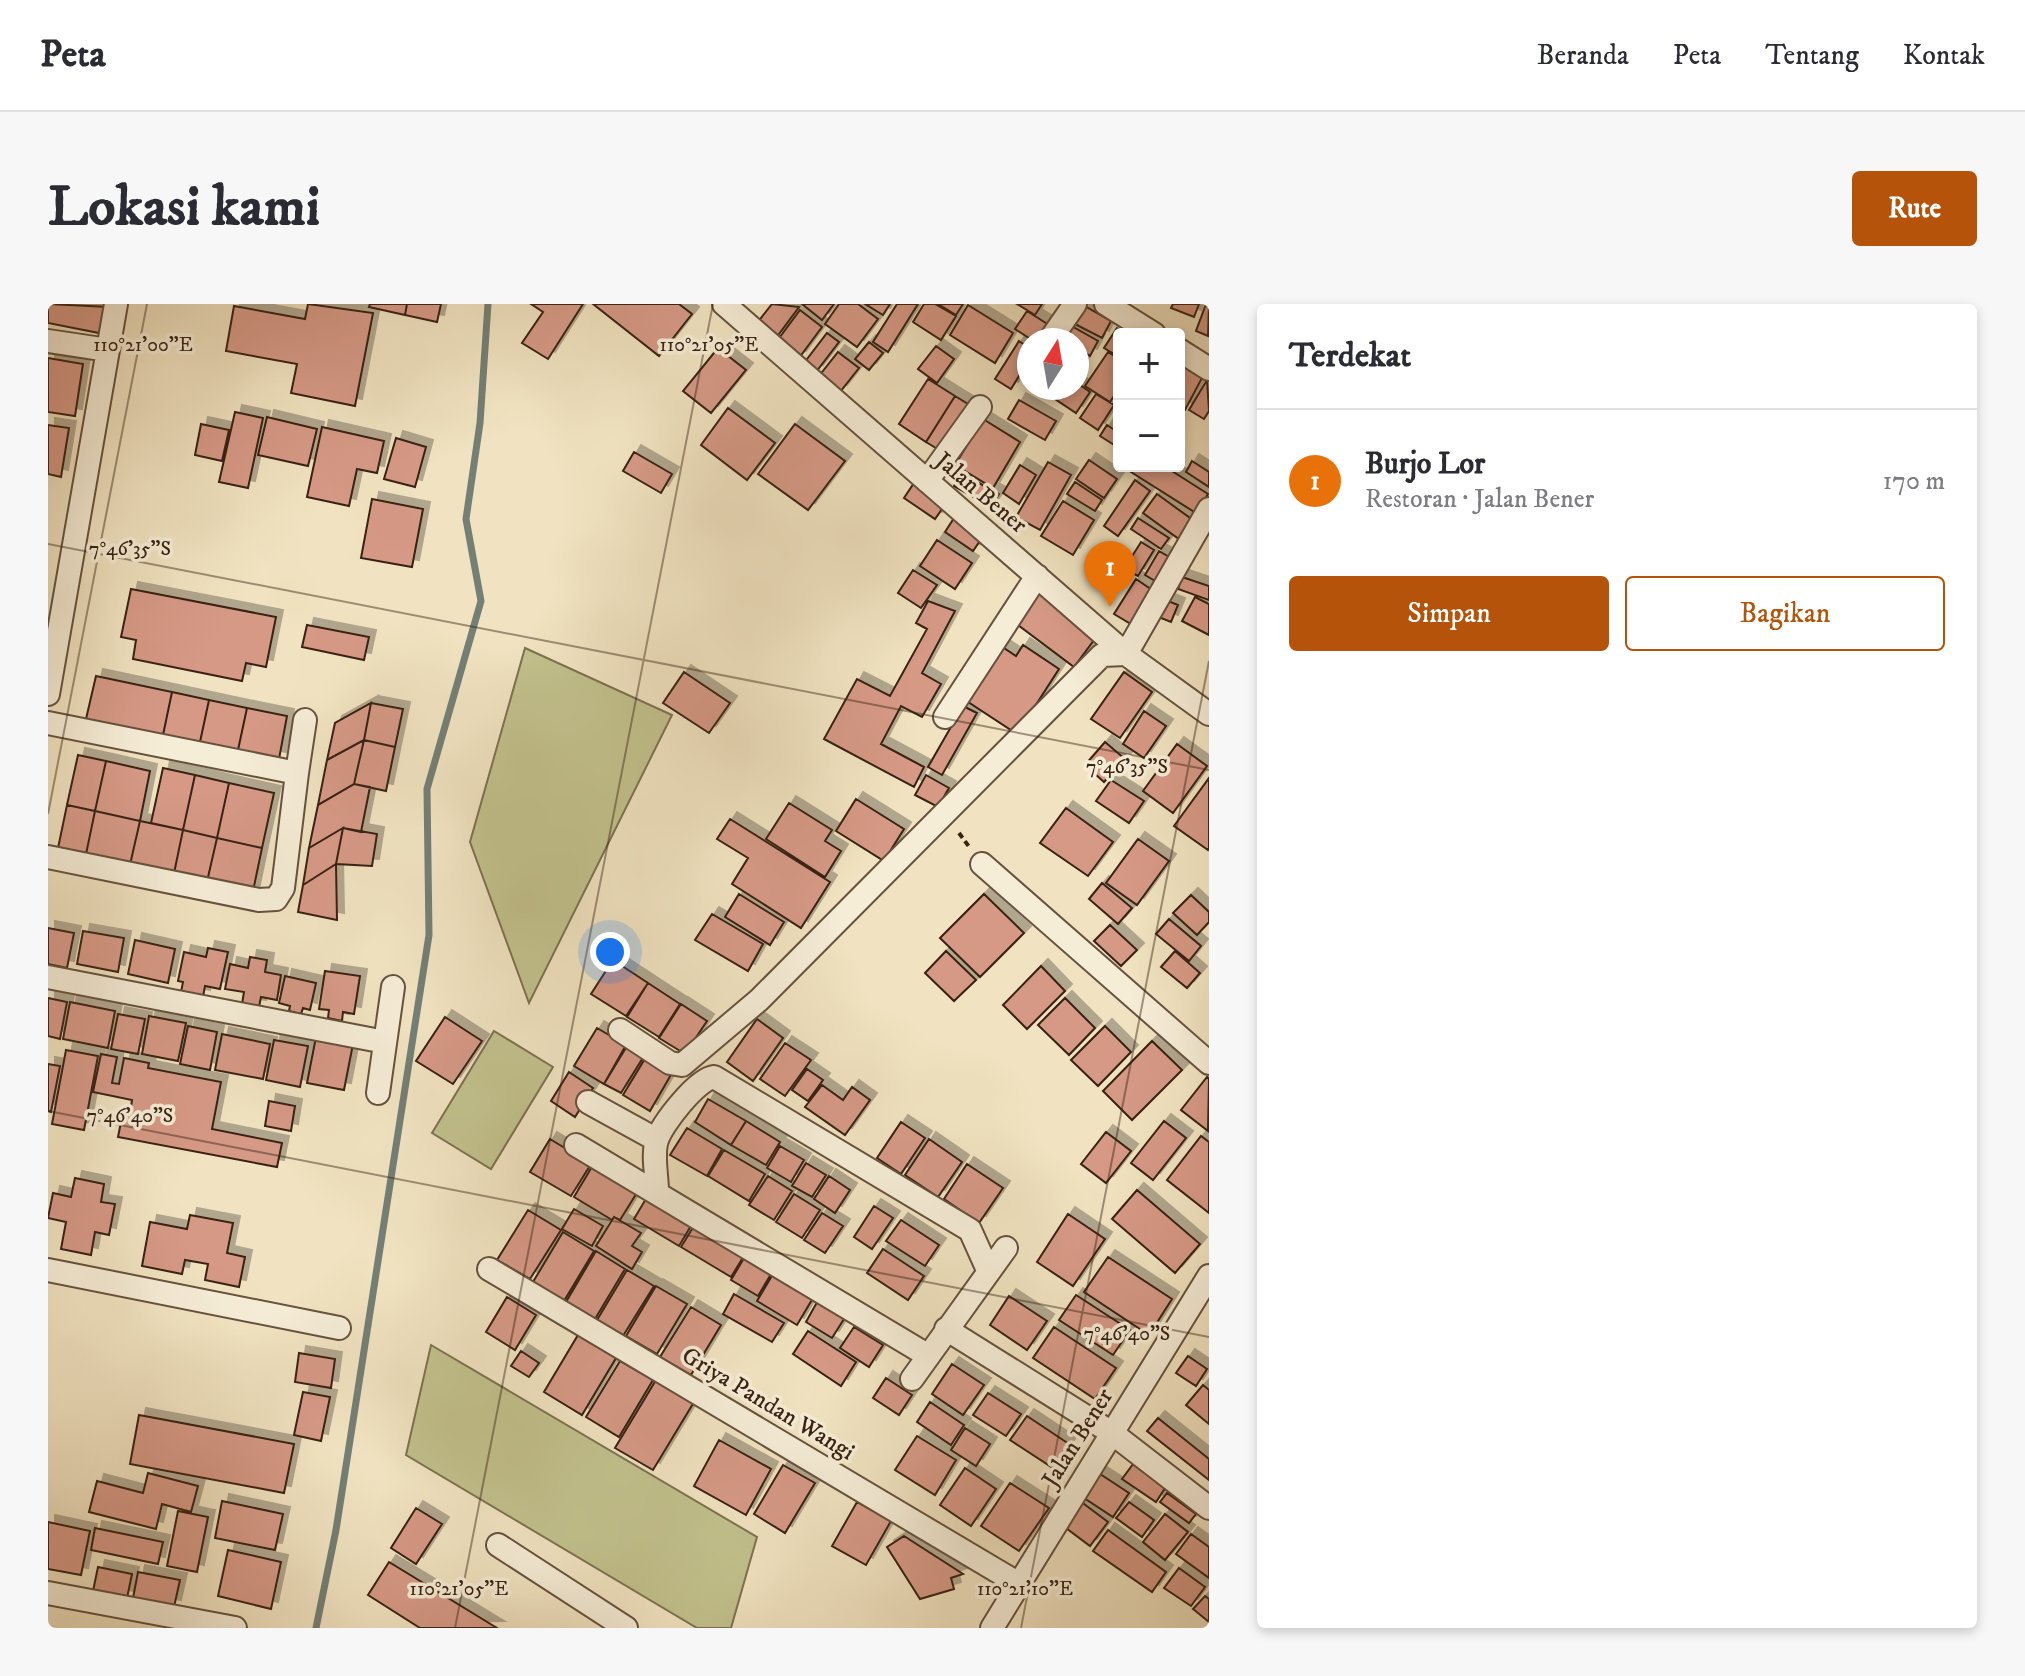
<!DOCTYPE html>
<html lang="id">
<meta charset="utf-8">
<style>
:root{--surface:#fff;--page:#f7f7f7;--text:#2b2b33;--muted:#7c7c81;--line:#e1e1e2;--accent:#b45309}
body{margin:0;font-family:"IM FELL DW Pica",serif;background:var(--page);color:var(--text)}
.controls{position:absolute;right:24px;top:24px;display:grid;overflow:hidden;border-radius:8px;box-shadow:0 4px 12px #0003}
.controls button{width:72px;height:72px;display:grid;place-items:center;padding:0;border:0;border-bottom:2px solid var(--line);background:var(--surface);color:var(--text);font:40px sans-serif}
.compass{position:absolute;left:969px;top:24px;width:72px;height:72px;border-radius:50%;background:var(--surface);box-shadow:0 4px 12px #0003;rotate:11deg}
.you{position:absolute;left:562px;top:648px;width:28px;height:28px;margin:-20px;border:6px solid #fff;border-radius:50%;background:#1a73e8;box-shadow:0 0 0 12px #1a73e833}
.badge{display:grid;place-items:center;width:52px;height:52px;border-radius:50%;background:var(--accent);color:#fff;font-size:26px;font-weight:700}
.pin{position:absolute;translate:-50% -66px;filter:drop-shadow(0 2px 4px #0008)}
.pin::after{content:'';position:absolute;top:42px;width:28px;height:24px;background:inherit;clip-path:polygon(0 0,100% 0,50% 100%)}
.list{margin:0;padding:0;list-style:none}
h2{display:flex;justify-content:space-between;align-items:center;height:104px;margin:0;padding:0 32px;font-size:34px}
h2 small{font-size:26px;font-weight:400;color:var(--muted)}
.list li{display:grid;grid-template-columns:52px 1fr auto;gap:24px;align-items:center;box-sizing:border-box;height:144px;padding:0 32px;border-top:2px solid var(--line)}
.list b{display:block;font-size:30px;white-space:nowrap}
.list p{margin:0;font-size:26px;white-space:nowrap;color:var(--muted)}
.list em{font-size:26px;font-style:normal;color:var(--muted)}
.actions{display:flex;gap:16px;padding:24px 32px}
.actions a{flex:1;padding:18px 0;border:2px solid var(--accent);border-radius:8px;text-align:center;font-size:28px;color:var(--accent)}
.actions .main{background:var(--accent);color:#fff}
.map{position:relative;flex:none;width:1161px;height:1324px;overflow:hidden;border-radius:8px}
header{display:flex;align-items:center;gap:48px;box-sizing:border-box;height:112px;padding:0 40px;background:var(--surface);border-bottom:2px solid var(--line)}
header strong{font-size:38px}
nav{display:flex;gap:44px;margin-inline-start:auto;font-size:28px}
.intro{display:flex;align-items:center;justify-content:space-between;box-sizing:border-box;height:192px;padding:0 48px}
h1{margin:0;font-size:56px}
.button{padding:20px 36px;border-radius:8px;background:var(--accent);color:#fff;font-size:28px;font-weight:700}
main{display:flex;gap:48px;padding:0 48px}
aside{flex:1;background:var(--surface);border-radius:8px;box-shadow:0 4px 12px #0003}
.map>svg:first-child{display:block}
.green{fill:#c2c18d;stroke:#7d7250;stroke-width:2}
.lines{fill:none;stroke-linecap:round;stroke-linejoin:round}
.stream{stroke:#747f76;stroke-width:7}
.building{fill:#d69986;stroke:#382212;stroke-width:2;filter:url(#shadow)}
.street-casing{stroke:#66523e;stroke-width:26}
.path{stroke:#382212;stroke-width:4;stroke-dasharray:6 4;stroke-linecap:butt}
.street{stroke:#f6edd7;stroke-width:22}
.ticks{fill:none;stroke:#382212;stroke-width:2;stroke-opacity:0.45}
.labels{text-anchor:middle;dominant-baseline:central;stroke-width:7;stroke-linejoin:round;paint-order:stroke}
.street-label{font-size:24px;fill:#382212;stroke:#f6edd7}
.ticks-label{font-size:20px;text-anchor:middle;fill:#382212;stroke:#f6edd7;stroke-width:7;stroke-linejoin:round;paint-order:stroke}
</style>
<header>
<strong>Peta</strong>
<nav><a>Beranda</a><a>Peta</a><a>Tentang</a><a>Kontak</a></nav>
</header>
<div class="intro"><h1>Lokasi kami</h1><a class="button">Rute</a></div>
<main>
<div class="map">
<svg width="1161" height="1324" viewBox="0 0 1161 1324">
<defs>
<filter id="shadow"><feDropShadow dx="7" dy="-7" stdDeviation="0" flood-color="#0004"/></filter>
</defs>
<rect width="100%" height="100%" fill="#f1e3c1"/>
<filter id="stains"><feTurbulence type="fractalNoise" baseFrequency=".0025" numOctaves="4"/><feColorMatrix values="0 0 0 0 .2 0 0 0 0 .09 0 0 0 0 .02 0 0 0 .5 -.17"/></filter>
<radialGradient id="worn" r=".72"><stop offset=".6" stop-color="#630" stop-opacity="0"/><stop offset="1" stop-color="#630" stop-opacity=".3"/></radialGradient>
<path class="green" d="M477,344L624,411L481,699L422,538Z
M446,727L505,763L443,865L384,829Z
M383,1041L709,1233L683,1324H649L358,1151Z"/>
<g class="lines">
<path class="stream" d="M268,1324L288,1226L381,631L379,485L433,297L418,215L432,119L440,0"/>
</g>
<path class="building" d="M0,0L61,3L56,30L0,19Z
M260,0L325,9L307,102L243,89L249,60L178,47L186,2L257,15Z
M322,0H359L357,11L321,3Z
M359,0H393L389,18L357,11Z
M483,0H535L500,55L474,39L495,8Z
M545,0H631L644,10L611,52Z
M724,0L751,3L728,34L709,19Z
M754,0H786L774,16Z
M791,0H810L830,15L809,43L777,20Z
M817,0H842L835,11Z
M849,0H870L840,48L825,38Z
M876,0H887L908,12L893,36L865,18Z
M890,0H915L908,11Z
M969,0H994L987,11Z
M1033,0L1063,17L1054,34L1023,18Z
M1125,0H1151L1146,13L1123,4Z
M1158,0H1161L1160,32L1148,27Z
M920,1L965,29L947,59L902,31Z
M752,6L774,23L751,54L729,37Z
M979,7L1001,21L991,36H984L967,25Z
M1020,20L1050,37L1042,52L1029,45V36H1014Z
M1069,24L1079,30H1071V53L1056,44Z
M779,29L791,38L768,68L756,59Z
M971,37L981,44V56L963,85L947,75Z
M821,38L835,49L821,66L807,55Z
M888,42L906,55L889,79L870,65Z
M670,44L698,66L663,109L635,87Z
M1029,47L1039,52L1029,69Z
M790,48L811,64L792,88L771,72Z
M1060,48L1071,55V84L1062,98L1037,82Z
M0,54L35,60L27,112L0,108Z
M1136,62L1155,72L1137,106L1131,103V72Z
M880,75L907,92L878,138L851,120Z
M1159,76L1161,107L1156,115L1141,106Z
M1029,79L1042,88L1028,109L1001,91L1006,84H1029Z
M1048,90L1066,101L1050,126L1032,114Z
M907,92L925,103L896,149L878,138Z
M971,96L1008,117L997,136L960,115Z
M680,104L727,139L699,176L653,141Z
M187,108L215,114L200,184L171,178Z
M219,113L269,125L260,162L210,151Z
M935,115L972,138L945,184L907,161Z
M153,120L181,126L174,157L147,151Z
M747,120L797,157L760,206L710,170Z
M0,121L21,124L13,173L0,170Z
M1059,121L1071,129V144L1052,132Z
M274,123L336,137L329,169L309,165L301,202L259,193Z
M348,134L378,143L367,183L336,175Z
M586,148L624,170L613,189L575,167Z
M1041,156L1069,175L1056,194L1028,175Z
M1144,157L1161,168V183L1138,168Z
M1000,158L1023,171L992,226L968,213Z
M972,161L988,171L971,200L955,189Z
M1087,162H1116L1160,190L1148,209L1083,168Z
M913,169L951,190L943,203L906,182Z
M868,176L899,198L887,215L856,194Z
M1087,176L1102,187L1070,232L1056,222Z
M1027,178L1054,196L1047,207L1019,190Z
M1109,190L1149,219L1135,238L1095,209Z
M324,195L375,205L364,263L313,254Z
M1015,197L1046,216L1025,251L993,232Z
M910,208L938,228L925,247L897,228Z
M1090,214L1121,234L1113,245L1083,225Z
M889,236L924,259L907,285L872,262Z
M1093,238L1106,246L1090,272L1076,265Z
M1111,247L1128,257L1114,281L1097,271Z
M865,266L889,281L873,304L850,289Z
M1134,273L1161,282V296L1130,285Z
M1088,275L1107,288L1086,322L1066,310Z
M83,285L228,313L218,363L198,359L194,377L85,355L88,336L73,333Z
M989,287L1049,332L1026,363L966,318Z
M1147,293L1161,300V331L1134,317Z
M1115,295L1130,301L1123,318L1108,312Z
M880,297L907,307L874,369L893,380L874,413L853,402L833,440L876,463L866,483L776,435L809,375L842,392L879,325L868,319Z
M259,321L321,333L316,356L254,343Z
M950,340L968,352L975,341L1011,365L969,430L914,394Z
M636,368L682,399L661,429L615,399Z
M1076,368L1104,388L1072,434L1043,415Z
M48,372L124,388L115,431L38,415Z
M124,388L161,396L152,438L115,431Z
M161,396L199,404L190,446L152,438Z
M323,399L355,405L347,443L316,436Z
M323,399L316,436L279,456L287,419Z
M915,402L929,409L894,471L880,463Z
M199,404L239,412L231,455L190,446Z
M1096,407L1118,422L1096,454L1075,440Z
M316,436L347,443L338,487L306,480Z
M316,436L306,480L270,501L279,456Z
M1057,438L1077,455L1056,478L1037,461Z
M1129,440L1159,462L1125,509L1095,487Z
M30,451L58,457L47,507L19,501Z
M58,457L102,467L92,517L47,507Z
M115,464L147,471L135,526L103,519Z
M147,471L181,479L169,534L135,526Z
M878,471L901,484L890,503L867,491Z
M1161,474V544L1160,546L1126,522Z
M1063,476L1096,497L1081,519L1048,497Z
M181,479L226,489L214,544L169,534Z
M306,480L322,483L313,528L295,524L261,544L270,501Z
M808,495L856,525L836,557L788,527Z
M741,499L784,526L777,537L793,547L777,573L718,535Z
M19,501L47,507L37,555L9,549Z
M1018,504L1065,538L1040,572L992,539Z
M47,507L92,517L81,565L37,555Z
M682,515L782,578L753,624L684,580L700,554L669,535Z
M92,517L135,526L125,574L81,565Z
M295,524L288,560L255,581L261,544Z
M295,524L329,530L324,562L288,560Z
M135,526L169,534L158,582L125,574Z
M169,534L214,544L204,592L158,582Z
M1090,535L1121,557L1089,601L1058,579Z
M288,560L289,616L250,608L255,581Z
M1054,579L1084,604L1070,620L1041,595Z
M691,590L736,618L722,641L677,613Z
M936,590L976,629L932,673L892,634Z
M1143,591L1161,608V618L1149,631L1125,609Z
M664,610L715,640L700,667L647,636Z
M1121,615L1153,642L1141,657L1108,630Z
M1062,621L1089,646L1073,662L1046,637Z
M0,624L26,629L19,664L0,660Z
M35,627L76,634L70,668L29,660Z
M87,636L127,645L120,679L80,670Z
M160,644L180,648L172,685L157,682L155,693L133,688L135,678L130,677L136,648L158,653Z
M898,647L928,676L906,697L877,669Z
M1127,647L1152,669L1139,684L1113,663Z
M202,653L219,656L217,668L233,671L229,696L213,693L211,703L194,700L196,688L177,685L182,660L200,664Z
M565,656L600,679L578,712L543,690Z
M993,662L1017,687L979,725L955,701Z
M277,667L312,672L306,710L295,708L294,717L280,714L281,706L271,705Z
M237,672L268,679L262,706L255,704L253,710L241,707L242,702L231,699Z
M600,679L632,700L611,733L579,713Z
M0,694L19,698L12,735L0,732Z
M1017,694L1047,724L1021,751L990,721Z
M22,698L67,707L60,744L15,735Z
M633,700L659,717L637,750L611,734Z
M70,710L97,715L90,750L63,745Z
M101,712L138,719L130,757L94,750Z
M397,713L434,737L405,780L368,757Z
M709,715L735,734L705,777L679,758Z
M140,722L169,728L162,766L132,760Z
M1057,722L1083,748L1050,782L1023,756Z
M549,724L578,741L556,780L526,762Z
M174,730L222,740L215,775L167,766Z
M268,733L305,740L296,786L259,779Z
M226,736L260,742L252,783L218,776Z
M1104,737L1134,766L1084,816L1055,787Z
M737,739L763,756L737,792L712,775Z
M579,742L596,752L573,789L556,780Z
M18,746L50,752L36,826L4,820Z
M53,750L69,753L64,779L71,780L76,754L101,759L100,764L173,778L164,825L234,839L229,863L70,833L75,808L82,809L84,796L45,788Z
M598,753L624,769L602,807L575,791Z
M0,760L12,762L3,808L0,807Z
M759,765L775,776L760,797L744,786Z
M521,768L545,784L527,813L503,797Z
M1159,773L1161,775L1160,827L1133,806Z
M774,781L795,796L804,783L822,796L797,831L757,803Z
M660,795L698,817L683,841L647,818Z
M221,797L247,802L243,827L217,822Z
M698,817L732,838L718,861L683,841Z
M1116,817L1138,834L1105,876L1083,859Z
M853,818L877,834L853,870L829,854Z
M639,824L674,845L659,872L622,851Z
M1058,828L1083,847L1058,879L1033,860Z
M1153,832L1161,838V909L1119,876Z
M502,835L543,860L523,892L482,868Z
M881,835L914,858L890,893L857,871Z
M732,842L756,856L743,878L719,864Z
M676,846L717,870L701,897L660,872Z
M758,859L778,871L764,893L744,882Z
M919,860L955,884L931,919L896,895Z
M545,861L590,887L572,916L566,913L564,916L526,893Z
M720,872L744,887L726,916L701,901Z
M781,872L802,886L787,909L766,895Z
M27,874L56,880L53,898L67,900L61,931L47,928L43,951L13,945L18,918L0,914L5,889L23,893Z
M1089,886L1152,940L1127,969L1064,915Z
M602,888L647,915L631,942L586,915Z
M746,890L772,906L754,934L728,918Z
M826,902L845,914L824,945L806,933Z
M526,905L555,922L544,942L514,925Z
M480,906L513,926L482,975L449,956Z
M774,909L795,922L777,949L756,936Z
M1020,910L1057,935L1025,982L989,958Z
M142,911L185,919L179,949L197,953L191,983L157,976L160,960L137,956L134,970L94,962L102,918L139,925Z
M566,913L593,929L584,942L594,948L584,965L548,942Z
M853,916L891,941L877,962L838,937Z
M649,917L699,947L683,973L633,943Z
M515,928L546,947L516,997L485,978Z
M835,945L876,972L860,996L819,969Z
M548,947L577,965L547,1015L518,998Z
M699,949L726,965L710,992L683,976Z
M1060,953L1124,995L1101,1031L1036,988Z
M579,966L606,982L575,1032L549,1016Z
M725,970L765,994L749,1021L709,997Z
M608,982L639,1000L609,1050L578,1032Z
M686,990L736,1019L724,1038L675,1010Z
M773,991L801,1007L784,1034L758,1018Z
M1028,991L1082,1026L1065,1051L1011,1016Z
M961,992L999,1017L979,1046L942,1021Z
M459,993L488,1011L467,1046L438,1028Z
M643,1003L673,1021L643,1071L612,1053Z
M806,1023L835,1041L821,1063L792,1044Z
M1006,1023L1068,1064L1047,1095L985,1054Z
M760,1027L808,1058L793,1082L745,1050Z
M530,1031L568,1054L534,1111L496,1088Z
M473,1047L491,1059L481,1073L463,1062Z
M251,1049L287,1055L283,1084L247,1078Z
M1140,1052L1159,1065L1148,1082L1128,1069Z
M572,1057L605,1076L571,1133L538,1113Z
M904,1060L936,1081L915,1111L884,1090Z
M838,1074L864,1091L851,1111L825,1094Z
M608,1076L646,1098L605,1166L567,1144Z
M1155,1081L1161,1086V1120L1138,1101Z
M255,1088L282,1093L273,1137L246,1131Z
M940,1089L973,1110L958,1132L925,1111Z
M882,1098L916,1121L903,1141L869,1118Z
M91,1111L246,1140L236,1189L82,1160Z
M979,1112L1021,1140L1005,1164L962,1136Z
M1110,1114L1161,1155V1176L1099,1127Z
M917,1124L942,1140L928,1162L903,1146Z
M869,1132L908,1156L887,1191L847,1166Z
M671,1136L723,1165L698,1211L646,1182Z
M1088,1156L1121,1178L1108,1198L1074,1175Z
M735,1161L767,1179L737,1229L706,1210Z
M917,1164L948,1185L923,1222L892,1201Z
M1049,1168L1081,1189L1065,1213L1033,1192Z
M100,1169L150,1182L143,1208L114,1200L108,1225L41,1208L49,1177L95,1189Z
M962,1179L1001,1204L971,1247L933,1222Z
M1119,1189L1148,1210L1141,1219L1112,1198Z
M174,1197L235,1210L227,1246L167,1234Z
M1032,1197L1060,1218L1042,1242L1014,1221Z
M809,1198L843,1217L818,1261L784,1242Z
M1081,1198L1106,1216L1094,1233L1068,1214Z
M368,1204L394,1220L368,1260L343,1244Z
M130,1207L160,1213L149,1268L119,1262Z
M1117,1210L1140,1228L1117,1256L1095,1238Z
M0,1218L42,1227L33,1271L0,1265Z
M47,1224L115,1238L110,1260L43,1246Z
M1060,1226L1118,1268L1104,1288L1045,1247Z
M1143,1230L1161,1243V1274L1128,1250Z
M856,1232L915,1270L903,1274L906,1285L872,1295L839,1243Z
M180,1246L233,1258L223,1305L170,1292Z
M341,1258L449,1324H372L320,1291Z
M50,1263L84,1270L79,1294L45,1287Z
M1131,1264L1157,1283L1143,1302L1116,1284Z
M90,1268L132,1276L126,1303L85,1294Z
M1157,1292L1161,1295V1318L1145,1305Z"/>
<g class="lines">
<g class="street-casing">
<path id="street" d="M676,0L1078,350L1161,410
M1058,0L1106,30
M1002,36L1027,0
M0,37L60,46
M1131,46L1161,65
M879,177L932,103
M0,390L68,0
M897,413L989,272
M0,419L249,469L257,416
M0,553L211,596L228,595L235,584L249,469
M934,560L1161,759
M0,673L337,738
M572,726L622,759L634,761L711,696L1054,351L1078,350L1161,205
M330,789L345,683
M540,798L609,836
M528,841L879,1051
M609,887C609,872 604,850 609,836C614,820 649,775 666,773L922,926L940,966
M441,965L971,1280
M0,966L291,1024
M898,1025L1064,1129L1161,1204
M864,1075L958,944
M450,1241L578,1324
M0,1289L187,1324
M944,1324L1161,972"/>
</g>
<path class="path" d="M911,529L922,544"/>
<use href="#street" class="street"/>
</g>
<path class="ticks" d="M0,240L1161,466M0,510L99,0M0,807L1161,1033M407,1324L665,0M973,1324L1161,357"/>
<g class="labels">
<g class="street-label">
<text transform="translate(933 189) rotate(40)">Jalan Bener</text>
<text transform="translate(720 1100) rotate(31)">Griya Pandan Wangi</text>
<text transform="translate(1030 1134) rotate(-58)">Jalan Bener</text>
</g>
</g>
<g class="ticks-label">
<text x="95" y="47">110°21'00"E</text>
<text x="661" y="47">110°21'05"E</text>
<text x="82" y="251">7°46'35"S</text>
<text x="1079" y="469">7°46'35"S</text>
<text x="82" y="818">7°46'40"S</text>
<text x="1079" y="1036">7°46'40"S</text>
<text x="411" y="1291">110°21'05"E</text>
<text x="977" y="1291">110°21'10"E</text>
</g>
<rect width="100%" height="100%" filter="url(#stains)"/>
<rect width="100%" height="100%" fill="url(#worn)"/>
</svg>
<div class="controls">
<button>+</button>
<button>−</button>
</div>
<svg class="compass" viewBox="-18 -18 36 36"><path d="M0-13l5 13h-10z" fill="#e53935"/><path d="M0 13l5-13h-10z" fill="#7c7c81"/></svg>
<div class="you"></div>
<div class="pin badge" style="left:1062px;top:303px;background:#e8710a">1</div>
</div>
<aside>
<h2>Terdekat<small></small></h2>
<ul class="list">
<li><span class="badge" style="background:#e8710a">1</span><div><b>Burjo Lor</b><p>Restoran · Jalan Bener</p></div><em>170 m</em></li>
</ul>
<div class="actions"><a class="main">Simpan</a><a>Bagikan</a></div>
</aside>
</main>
